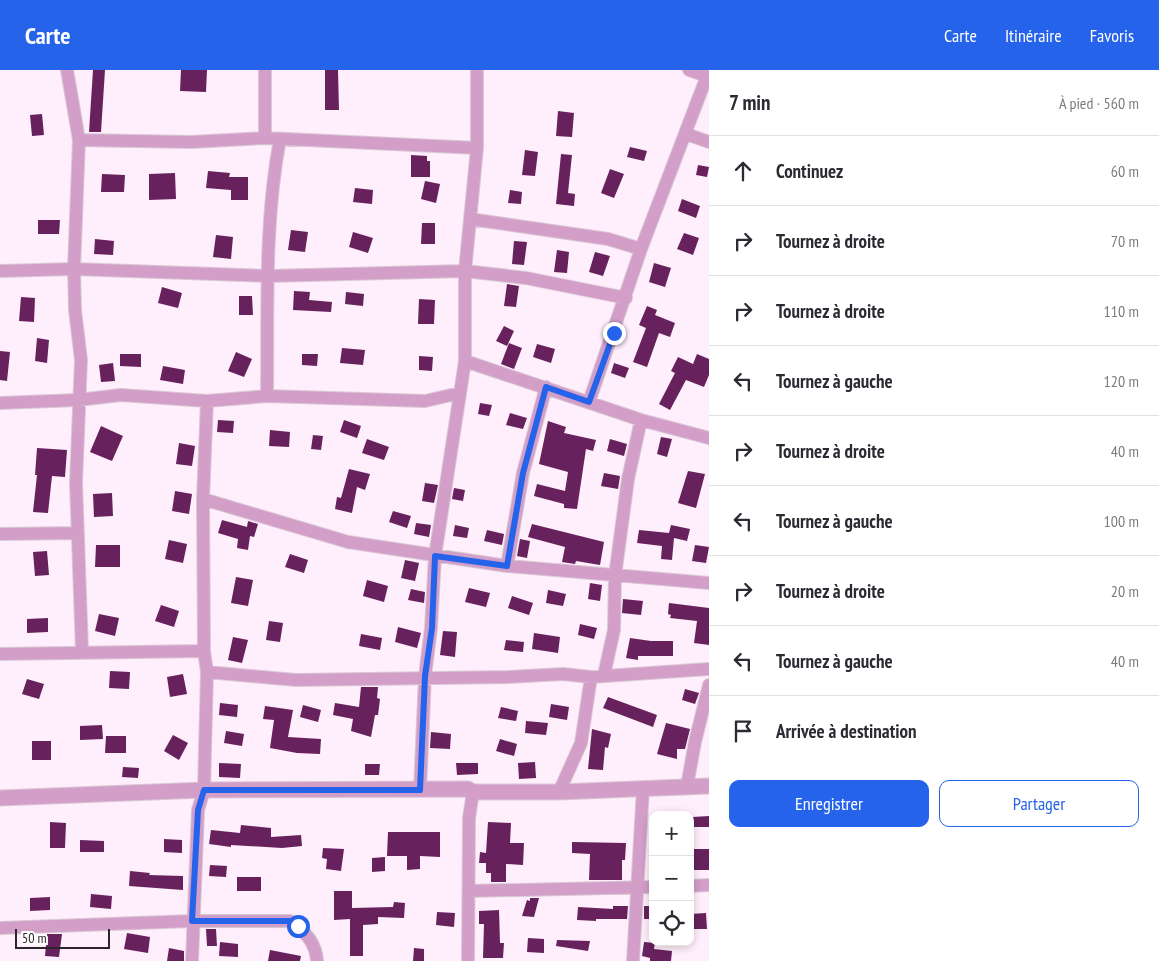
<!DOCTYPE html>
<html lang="fr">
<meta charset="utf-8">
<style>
:root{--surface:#fff;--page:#f7f7f7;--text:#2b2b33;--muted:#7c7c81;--line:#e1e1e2;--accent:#2563eb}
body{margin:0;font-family:"PT Sans Narrow",sans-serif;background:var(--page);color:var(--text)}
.controls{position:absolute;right:15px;bottom:15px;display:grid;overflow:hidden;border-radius:10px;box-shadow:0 2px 8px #0003}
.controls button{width:45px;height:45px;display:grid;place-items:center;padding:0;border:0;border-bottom:1px solid var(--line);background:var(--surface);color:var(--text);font:25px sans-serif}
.scale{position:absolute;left:15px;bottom:12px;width:95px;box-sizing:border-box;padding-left:5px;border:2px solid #2d232b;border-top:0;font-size:14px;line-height:18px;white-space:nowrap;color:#2d232b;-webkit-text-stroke:4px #fff;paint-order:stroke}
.stop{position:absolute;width:15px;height:15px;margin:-11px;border:4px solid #2563eb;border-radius:50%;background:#fff}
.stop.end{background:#2563eb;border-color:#fff;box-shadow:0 1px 5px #0008}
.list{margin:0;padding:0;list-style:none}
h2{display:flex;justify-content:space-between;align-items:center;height:65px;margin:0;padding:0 20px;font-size:21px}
h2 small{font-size:16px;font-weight:400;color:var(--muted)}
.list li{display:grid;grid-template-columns:32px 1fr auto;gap:15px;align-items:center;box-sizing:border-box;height:70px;padding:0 20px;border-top:1px solid var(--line)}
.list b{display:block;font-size:19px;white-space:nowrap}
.list em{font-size:16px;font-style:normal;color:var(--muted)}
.actions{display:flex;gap:10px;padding:15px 20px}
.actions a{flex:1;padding:11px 0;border:1px solid var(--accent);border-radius:10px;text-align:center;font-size:18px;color:var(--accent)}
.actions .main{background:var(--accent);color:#fff}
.icon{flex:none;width:28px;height:28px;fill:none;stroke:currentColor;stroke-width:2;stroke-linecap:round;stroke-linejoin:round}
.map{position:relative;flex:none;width:709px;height:891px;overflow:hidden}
header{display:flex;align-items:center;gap:30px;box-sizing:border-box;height:70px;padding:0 25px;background:var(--accent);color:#fff}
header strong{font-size:24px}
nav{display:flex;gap:28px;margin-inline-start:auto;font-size:18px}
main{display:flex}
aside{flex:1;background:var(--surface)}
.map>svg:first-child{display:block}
.building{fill:#67225d}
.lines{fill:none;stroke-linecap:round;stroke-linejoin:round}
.minor-casing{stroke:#d9c9d6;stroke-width:14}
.tertiary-casing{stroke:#d9c9d6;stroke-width:17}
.minor{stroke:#d39ec8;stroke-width:12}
.tertiary{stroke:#d39ec8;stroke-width:15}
.route{stroke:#2563eb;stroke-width:6}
</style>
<header>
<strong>Carte</strong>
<nav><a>Carte</a><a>Itinéraire</a><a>Favoris</a></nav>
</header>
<main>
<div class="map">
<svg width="709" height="891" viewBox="0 0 709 891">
<rect width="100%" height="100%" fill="#ffeefb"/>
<path class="building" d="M93,0H105L101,62H89Z
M181,0H207L206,22L180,21Z
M325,0H338L339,40H325Z
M558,41L574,43L572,67L556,66Z
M42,44L44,65L32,66L30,45Z
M630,77L647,81L644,91L627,87Z
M525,80L538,82L535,106L522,105Z
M561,84L572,85L568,123L575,124L574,136L556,134Z
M411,85L427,86V91H430V107H411Z
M698,95L709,97L707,107L696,105Z
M610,99L624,104L614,128L601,123Z
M208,101L230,103L229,107H248V130H231V120L206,118Z
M175,103L176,129L149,130V104Z
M102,104L125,105L124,122H101Z
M425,111L440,114L436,133L421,129Z
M355,118L373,120L372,134L353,132Z
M510,120L522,122L521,134L508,133Z
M682,129L700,136L696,148L678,141Z
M38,150H60L59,164H38Z
M422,153H435V174H421Z
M291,160L308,162L305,182L288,180Z
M353,162L373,168L368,183L349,177Z
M684,163L699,168L693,185L677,179Z
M216,165L233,167L231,189L213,187Z
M95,169L114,171L113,185L94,184Z
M514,171L527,172L524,195L512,194Z
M557,180L569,182L567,203L554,202Z
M595,182L610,186L603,206L589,202Z
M654,193L671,198L665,217L649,212Z
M507,214L519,216L516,237L504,236Z
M162,217L182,223L178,238L158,233Z
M294,221L310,222L309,230L332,232L331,242L293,240Z
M346,222L364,224L363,236L345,234Z
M239,226H252L253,245H239Z
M21,227L35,228L34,252L19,251Z
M419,229L435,230L434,254H418Z
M647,236L657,240L655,245L675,253L670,267L659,263L647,297L633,292L646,258L639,255Z
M504,256L514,261L507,276L496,271Z
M37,268L49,270L47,293L35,291Z
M509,273L522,278L514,299L501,294Z
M537,274L555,279L551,293L533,287Z
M342,278L365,280L363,295L340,293Z
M0,281L10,282L7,311L0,310Z
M236,282L252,289L244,307L228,301Z
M120,284H141V297L120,296Z
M302,284H318L317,296L302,295Z
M697,284L709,289V305L704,317L686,310L670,340L659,334L675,303L671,301L678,287L693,294Z
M419,286L433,287L432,301L419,300Z
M113,293L115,311L101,312L99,295Z
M614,293L629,298L625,308L611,303Z
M163,296L185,300L183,314L160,310Z
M480,333L492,335L489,346L478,344Z
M510,343L527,348L523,359L506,355Z
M218,350L234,351L233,363L217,362Z
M344,350L361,356L357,368L340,362Z
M548,351L566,357L564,363L596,370L593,381L586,379L577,439L564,438V434L534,426L537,414L565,421L568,402L539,394Z
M101,356L123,366L112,391L90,382Z
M270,360L290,362L289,377L269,376Z
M313,365L323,366L321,380L311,379Z
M661,367L672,369L667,387L657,384Z
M367,369L389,377L384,390L362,383Z
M610,369L627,374L624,386L607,381Z
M179,373L195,376L192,396L176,394Z
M37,378L67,380L65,407L52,406L48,443L33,442L37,405H35Z
M349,399L370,404L365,420L357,417L352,443L335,439L337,427L341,428Z
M688,401L705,404L696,438L678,433Z
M604,403L620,406L618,419L601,416Z
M425,413L438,415L434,433L422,431Z
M454,418L465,420L463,431L452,429Z
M175,421L192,424L189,444L172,441Z
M112,423L113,446L94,447L93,424Z
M393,441L411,446L407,458L389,452Z
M222,450L247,457L248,451L258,454L254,467L250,466L248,480L237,478L238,469L218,463Z
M416,453L431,455L429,467L414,464Z
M532,454L604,472L600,495L576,491L575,494L562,492L565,477L528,467Z
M455,455L469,458L467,468L453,466Z
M671,455L690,459L687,471L674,468L672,490L661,489L662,476L637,473L639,460L669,463Z
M487,460L504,464L502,475L484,471Z
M520,469L530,471L527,488L517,486Z
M169,470L187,474L183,493L165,489Z
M96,475H120V497H95Z
M695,475L709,477L706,493L692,491Z
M47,481L49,505L35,506L33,482Z
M290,484L308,490L304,503L285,497Z
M405,490L419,493L415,511L401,508Z
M236,507L253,510L248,536L231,533Z
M367,510L388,516L384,532L363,526Z
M590,513L602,515L600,531L588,529Z
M469,518L490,523L486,537L465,532Z
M411,519L425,522L424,533L408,530Z
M548,520L566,524L563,536L546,533Z
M512,526L533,533L529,545L508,538Z
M623,529L643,531L641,545L622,543Z
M669,533L709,538V575L694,573L697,551L670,548L671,545L668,544Z
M161,535L179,541L174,557L155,551Z
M99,544L119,548L115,566L95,561Z
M48,548V562L27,563V549Z
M269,551L283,553L280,572L266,570Z
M580,554L597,558L594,569L578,565Z
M398,557L421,563L417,578L395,572Z
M443,561L457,562L455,587L440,585Z
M534,563L560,567L558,583L532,579Z
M361,564L382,568L380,580L359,576Z
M233,567L248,570L242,593L228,590Z
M630,568L651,571H673V586H638V590L626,588Z
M506,570L524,572L523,582L504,580Z
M110,601L130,602L129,619L109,618Z
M183,604L187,624L170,627L167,607Z
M27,609L44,614L39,629L22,624Z
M361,617H378L377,628L380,629L378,645H375L371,667L351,661L353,649L333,645L335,633L359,637Z
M685,619L699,623L695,634L682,630Z
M608,627L657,645L653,657L603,638Z
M220,633L238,635L237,647L219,645Z
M551,634L569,637L567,650L549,647Z
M303,635L321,640L318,652L300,647Z
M265,636L293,640L288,667L321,669L320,684L297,683L270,678L274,650L263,649Z
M501,637L518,641L516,651L498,648Z
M526,651L548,653L546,665L525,663Z
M666,653L690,659L685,679H677V689L657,684Z
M102,655L103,669L80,670V656Z
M592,659L611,664L608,678L605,677L603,700L588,699Z
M226,661L244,664L242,676L224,673Z
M431,662L451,664L450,679L430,678Z
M173,665L188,673L179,690L164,681Z
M106,666H126V683H105Z
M500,669L517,674L514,686L496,681Z
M32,671H51V690H32Z
M535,692L536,708L519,709L518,693Z
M219,693L241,694L240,708L219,707Z
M456,693H478V704L457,705Z
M365,694H380L379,705H365Z
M123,697L139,698L138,708L122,707Z
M709,746V757H693V747Z
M50,752L66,753L65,778H50Z
M488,752L511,753L510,773H524L523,795L506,794V812H491V803H486V793H479L480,782L486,783Z
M241,755L271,758V767L301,765L302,776L282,778L231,775V777L209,774L211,760L240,763Z
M388,762H440V787L420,786V799L407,800V786H387Z
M164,769L182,770V783L164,782Z
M80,770L104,771V782H80Z
M572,772L626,773L625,790H622V810H589L590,784L572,783Z
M323,778L344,779L341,801L326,799L327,789L322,788Z
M690,779H709V800H690Z
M385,787V801L372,802V788Z
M210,795L227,796L226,807L209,806Z
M130,801L150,803L149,805L183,806V820L129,816Z
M237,807H261V821H237Z
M334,821H352V838L393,837L394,832L405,833L404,848L378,847V854L363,855V886H350V849L334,850Z
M91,824L112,826L111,839L90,837Z
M50,827V840L30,841V828Z
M530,828H539L534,847L522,846L527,830L530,831Z
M613,836H628L627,849H596V851L577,850L578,837L613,839Z
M644,836H653V849H644Z
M499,840L500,873H504L503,888H483L484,854H479V841Z
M437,842L455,843L454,857L436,855Z
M706,843L707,859H690V844Z
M206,859H216L217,876H207Z
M127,863L150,867L148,883L124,879Z
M47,864H62L59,887L45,886Z
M528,868L544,869V883L527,882Z
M557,870L590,871L588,881L556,876Z
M220,872L238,874V887L219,886Z
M644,872L655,873L654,879L672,881L671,891H650V888L642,886Z
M169,878L184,881V891H167Z
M414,878L424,879V891H413Z
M270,880L301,886L300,891H268Z"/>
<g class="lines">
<g class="minor-casing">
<path id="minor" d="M67,0L79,70L74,199L75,240L81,290L76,412L82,581
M265,0V68
M689,0L709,7
M686,64L709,72
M79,70L191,72L265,68L477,78
M470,149L608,169L641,179
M0,201L74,199L269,206L465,201L526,208L626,228
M465,291L641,350L709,368
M267,326C268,241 264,153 280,69
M589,332L641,179L707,6
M0,333L78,330L121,325L207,331L267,326L425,331L460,323
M203,429L348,472L507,496L709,513
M0,464L78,463
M507,496L523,403L546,317
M0,584L204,581
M207,602L296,610L508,607L563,604L591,607L709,599
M604,605L614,560L615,506L628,409L641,350
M687,716L695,672L709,615
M420,720L425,606L431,558L435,486L465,291V201L477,78V0
M559,722L581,673L591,607
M690,816L709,815
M469,821L653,817
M0,858L192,851H290C304,860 316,873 317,891
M192,891L198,740L204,720L207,602L204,581L203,429L207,331
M468,891L469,748L473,722
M633,891L643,718"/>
</g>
<g class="tertiary-casing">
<path id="tertiary" d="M0,728L204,720L468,719L473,722H559L709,716"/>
</g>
<use href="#minor" class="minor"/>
<use href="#tertiary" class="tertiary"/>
</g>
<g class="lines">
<path class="route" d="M298,856L290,851H192L198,740L204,720H420L425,606L432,558L435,486L507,496L523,403L546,317L589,332L614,263"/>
</g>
</svg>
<div class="controls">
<button>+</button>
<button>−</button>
<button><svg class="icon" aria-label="locate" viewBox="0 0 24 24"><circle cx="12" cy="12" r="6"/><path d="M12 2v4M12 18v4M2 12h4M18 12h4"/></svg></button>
</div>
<div class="scale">50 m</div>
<div class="stop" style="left:298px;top:856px"></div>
<div class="stop end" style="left:614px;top:263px"></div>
</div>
<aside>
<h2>7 min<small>À pied · 560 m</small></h2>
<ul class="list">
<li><svg class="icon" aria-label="ahead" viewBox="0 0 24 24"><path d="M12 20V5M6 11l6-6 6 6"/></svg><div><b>Continuez</b></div><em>60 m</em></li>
<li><svg class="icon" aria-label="right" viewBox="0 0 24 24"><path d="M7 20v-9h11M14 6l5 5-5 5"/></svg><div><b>Tournez à droite</b></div><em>70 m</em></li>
<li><svg class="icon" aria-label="right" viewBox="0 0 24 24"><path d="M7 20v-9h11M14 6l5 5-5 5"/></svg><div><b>Tournez à droite</b></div><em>110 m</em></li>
<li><svg class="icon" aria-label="left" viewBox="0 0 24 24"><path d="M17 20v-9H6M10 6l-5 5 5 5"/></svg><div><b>Tournez à gauche</b></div><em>120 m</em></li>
<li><svg class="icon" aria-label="right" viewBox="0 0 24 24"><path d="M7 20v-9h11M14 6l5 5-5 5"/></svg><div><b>Tournez à droite</b></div><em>40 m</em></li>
<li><svg class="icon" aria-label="left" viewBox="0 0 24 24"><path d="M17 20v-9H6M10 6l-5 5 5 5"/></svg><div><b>Tournez à gauche</b></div><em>100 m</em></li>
<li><svg class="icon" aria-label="right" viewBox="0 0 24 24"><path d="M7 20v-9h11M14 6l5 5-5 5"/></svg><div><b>Tournez à droite</b></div><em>20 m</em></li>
<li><svg class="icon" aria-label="left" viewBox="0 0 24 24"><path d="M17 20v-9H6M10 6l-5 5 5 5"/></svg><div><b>Tournez à gauche</b></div><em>40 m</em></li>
<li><svg class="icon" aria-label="arrive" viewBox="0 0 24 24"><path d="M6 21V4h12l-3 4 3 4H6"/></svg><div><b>Arrivée à destination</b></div></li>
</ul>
<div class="actions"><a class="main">Enregistrer</a><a>Partager</a></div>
</aside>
</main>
